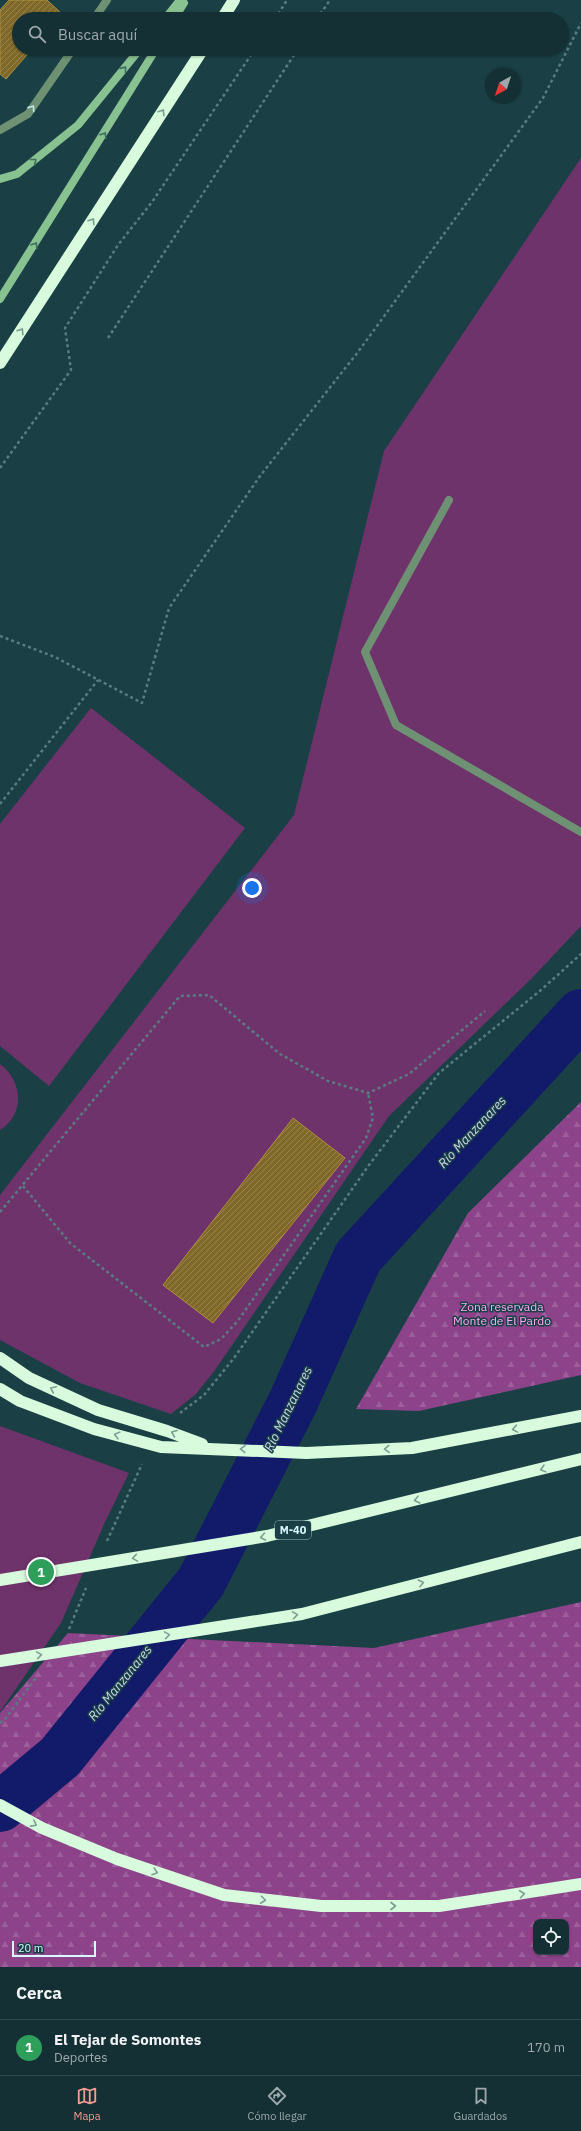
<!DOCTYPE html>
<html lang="es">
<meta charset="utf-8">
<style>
:root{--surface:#143034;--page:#213c40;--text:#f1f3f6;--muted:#9da9ac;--line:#334b4f;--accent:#f59d8f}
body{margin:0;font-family:"IBM Plex Sans",sans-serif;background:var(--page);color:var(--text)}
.controls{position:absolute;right:12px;bottom:12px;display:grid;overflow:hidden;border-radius:8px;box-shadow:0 1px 3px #0004}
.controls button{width:36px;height:36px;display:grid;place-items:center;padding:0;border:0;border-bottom:1px solid var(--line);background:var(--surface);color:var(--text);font:20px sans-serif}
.compass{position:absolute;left:485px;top:68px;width:36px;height:36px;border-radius:50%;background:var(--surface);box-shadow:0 1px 3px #0004;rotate:219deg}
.scale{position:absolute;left:12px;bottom:10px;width:84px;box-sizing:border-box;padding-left:4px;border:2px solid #daf9fe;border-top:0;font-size:11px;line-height:14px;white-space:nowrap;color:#daf9fe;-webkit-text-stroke:3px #1a4046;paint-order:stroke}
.you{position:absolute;left:252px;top:888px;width:14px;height:14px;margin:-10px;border:3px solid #fff;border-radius:50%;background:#1a73e8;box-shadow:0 0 0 6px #1a73e833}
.badge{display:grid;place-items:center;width:26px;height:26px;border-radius:50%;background:var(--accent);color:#fff;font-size:13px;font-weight:700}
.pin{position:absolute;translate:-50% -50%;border:2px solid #fff;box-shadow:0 1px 4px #0006}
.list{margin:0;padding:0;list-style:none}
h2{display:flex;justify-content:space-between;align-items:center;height:52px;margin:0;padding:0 16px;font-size:17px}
h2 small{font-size:13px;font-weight:400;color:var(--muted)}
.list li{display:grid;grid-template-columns:26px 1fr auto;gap:12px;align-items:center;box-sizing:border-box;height:56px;padding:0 16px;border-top:1px solid var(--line)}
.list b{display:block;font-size:15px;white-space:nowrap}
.list p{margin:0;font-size:13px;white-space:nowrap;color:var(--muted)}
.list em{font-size:13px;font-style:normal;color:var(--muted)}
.icon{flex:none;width:22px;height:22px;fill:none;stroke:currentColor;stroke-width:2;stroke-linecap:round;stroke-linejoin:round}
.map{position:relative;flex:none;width:581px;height:1967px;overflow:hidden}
.search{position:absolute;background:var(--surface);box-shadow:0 1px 3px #0004;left:12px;right:12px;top:12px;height:44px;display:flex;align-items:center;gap:10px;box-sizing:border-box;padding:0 14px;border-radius:22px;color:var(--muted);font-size:15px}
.sheet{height:108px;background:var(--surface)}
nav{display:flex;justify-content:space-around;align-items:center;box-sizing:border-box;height:56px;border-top:1px solid var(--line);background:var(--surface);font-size:11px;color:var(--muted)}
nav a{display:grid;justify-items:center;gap:2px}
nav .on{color:var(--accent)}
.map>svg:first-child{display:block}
.forest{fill:url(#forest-firs);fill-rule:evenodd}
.garden{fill:#6f336c}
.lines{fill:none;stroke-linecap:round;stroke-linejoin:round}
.river{stroke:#111b69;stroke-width:50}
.building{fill:url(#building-hatch);stroke:#ae903b}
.path{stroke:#597c82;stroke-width:2.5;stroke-dasharray:3 3;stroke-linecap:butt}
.lane{stroke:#6d9172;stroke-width:8}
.secondary{stroke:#88c291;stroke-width:8}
.highway{stroke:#d8fbdd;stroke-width:12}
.oneway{stroke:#406e60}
.oneway2{stroke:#c4e4e2}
.oneway3{stroke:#799e92}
.labels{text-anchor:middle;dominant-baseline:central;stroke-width:3;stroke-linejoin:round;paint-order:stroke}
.shield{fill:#1a4046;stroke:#a0c2c7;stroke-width:1}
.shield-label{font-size:11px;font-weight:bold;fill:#daf9fe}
.park-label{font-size:12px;fill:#fcacf6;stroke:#1a4046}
.water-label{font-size:13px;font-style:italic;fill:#cdd6ed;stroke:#1a4046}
</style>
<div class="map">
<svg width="581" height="1967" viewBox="0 0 581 1967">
<defs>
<pattern id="forest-firs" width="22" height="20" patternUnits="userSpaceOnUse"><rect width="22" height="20" fill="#8c4389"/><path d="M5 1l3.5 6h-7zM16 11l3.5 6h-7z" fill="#9c5f9b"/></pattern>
<pattern id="building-hatch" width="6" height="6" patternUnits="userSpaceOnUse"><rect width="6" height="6" fill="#7f6828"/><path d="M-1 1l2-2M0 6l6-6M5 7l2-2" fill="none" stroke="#968653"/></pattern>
</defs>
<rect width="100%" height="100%" fill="#1a4046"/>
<path class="forest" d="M581,1102V1375L419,1411L356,1409L468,1213Z
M581,1602V1967H0V1713L68,1633L374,1648ZM536,1922H566V1952H536Z"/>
<path class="garden" d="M581,158V926L532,978L389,1116L215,1370L196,1394L171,1414L80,1383L0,1340V1195L294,815L384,451Z
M91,708L245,828L49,1086L0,1046V824Z
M0,1064C22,1080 26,1114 0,1130Z
M0,1426L129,1473L105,1522L61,1623L0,1712Z"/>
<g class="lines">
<path class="river" d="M0,1807L60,1757L201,1582L293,1402L358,1257L581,1014"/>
</g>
<path class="building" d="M9,0H47L62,14L57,19H19V49H32L6,79L0,74V10Z
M293,1118L345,1158L213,1323L163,1285Z"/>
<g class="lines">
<path class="path" d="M275,19L287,0
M317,19L330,0
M108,338L298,49
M0,468L71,370L65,328L118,245L152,202L255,49
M0,636L55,657L142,703L169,608L260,476L358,352L543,98L581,23
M0,804L98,680
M23,1186L70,1243L204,1347L221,1339L237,1322L366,1138L373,1118L368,1093
M0,1212L180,996L209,995L280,1054L328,1081L368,1093L409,1074L485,1011
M180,1413L204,1395L234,1358L369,1165L439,1073L541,990L581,954
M107,1541L142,1464
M69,1629L86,1588
M0,1723L6,1718L37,1676"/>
<path class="lane" d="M94,19L107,0
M0,130L28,114L73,49
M449,500L365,652L396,725L581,832"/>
<path class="secondary" d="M165,19L180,0
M174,19L184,3
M0,179L17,174L78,125L140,49
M0,299L156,49"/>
<path class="highway" d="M222,19L234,0
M0,363L203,49
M0,1358L29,1378L98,1410L167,1431L202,1444
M0,1389L20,1401L94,1429L161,1447L306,1453L412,1448L581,1416
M0,1580L267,1536L581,1459
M0,1661L302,1614L581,1542
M0,1805L42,1828L117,1859L224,1895L321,1906H439L581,1884"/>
</g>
<defs><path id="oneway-chevron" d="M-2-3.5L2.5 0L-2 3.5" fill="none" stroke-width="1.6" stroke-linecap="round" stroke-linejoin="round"/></defs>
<g class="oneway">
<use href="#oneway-chevron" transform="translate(124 69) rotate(-51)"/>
<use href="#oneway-chevron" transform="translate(104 135) rotate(-58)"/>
<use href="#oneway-chevron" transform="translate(34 161) rotate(-39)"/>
<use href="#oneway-chevron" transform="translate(35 245) rotate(-58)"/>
</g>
<use class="oneway2" href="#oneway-chevron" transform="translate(32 108) rotate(-55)"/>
<g class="oneway3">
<use href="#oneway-chevron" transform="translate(162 112) rotate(-57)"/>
<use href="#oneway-chevron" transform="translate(92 221) rotate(-57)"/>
<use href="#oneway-chevron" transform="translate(21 331) rotate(-57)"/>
<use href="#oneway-chevron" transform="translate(53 1389) rotate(-155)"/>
<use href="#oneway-chevron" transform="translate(515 1429) rotate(170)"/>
<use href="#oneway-chevron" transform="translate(174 1433) rotate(-158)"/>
<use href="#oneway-chevron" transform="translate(117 1435) rotate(-165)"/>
<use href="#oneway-chevron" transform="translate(243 1449) rotate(-177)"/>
<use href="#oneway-chevron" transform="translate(387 1449) rotate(177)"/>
<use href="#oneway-chevron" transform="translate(543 1469) rotate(165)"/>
<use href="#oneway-chevron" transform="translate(417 1500) rotate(166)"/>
<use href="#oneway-chevron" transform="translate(263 1537) rotate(170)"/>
<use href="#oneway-chevron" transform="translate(135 1558) rotate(171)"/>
<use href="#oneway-chevron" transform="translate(421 1583) rotate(-14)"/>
<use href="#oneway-chevron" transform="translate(295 1615) rotate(-9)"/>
<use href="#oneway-chevron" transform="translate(167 1635) rotate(-9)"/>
<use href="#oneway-chevron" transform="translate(39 1655) rotate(-9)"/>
<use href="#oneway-chevron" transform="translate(34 1824) rotate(28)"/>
<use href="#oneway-chevron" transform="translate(155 1872) rotate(19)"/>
<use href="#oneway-chevron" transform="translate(522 1894) rotate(-8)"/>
<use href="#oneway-chevron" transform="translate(263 1900) rotate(7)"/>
<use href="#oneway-chevron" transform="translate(393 1906)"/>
</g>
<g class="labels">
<rect class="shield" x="275" y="1521" width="36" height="18" rx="3"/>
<g class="shield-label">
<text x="293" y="1530">M-40</text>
</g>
<g class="park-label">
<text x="502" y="1306">Zona reservada<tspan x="502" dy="14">Monte de El Pardo</tspan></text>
</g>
<g class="water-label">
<text transform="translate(472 1132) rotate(-47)">Río Manzanares</text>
<text transform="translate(288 1409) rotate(-64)">Río Manzanares</text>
<text transform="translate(120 1683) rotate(-51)">Río Manzanares</text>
</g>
</g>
</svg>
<div class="controls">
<button><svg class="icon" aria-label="locate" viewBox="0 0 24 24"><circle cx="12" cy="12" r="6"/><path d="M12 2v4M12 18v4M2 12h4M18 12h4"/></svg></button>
</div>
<svg class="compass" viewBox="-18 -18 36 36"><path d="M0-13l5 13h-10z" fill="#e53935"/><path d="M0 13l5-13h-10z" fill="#9da9ac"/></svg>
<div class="scale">20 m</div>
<div class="you"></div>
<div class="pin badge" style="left:41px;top:1572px;background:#2e9e5b">1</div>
<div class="search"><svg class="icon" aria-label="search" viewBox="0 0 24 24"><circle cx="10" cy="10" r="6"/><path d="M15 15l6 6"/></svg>Buscar aquí</div>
</div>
<section class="sheet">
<h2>Cerca<small></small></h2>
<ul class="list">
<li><span class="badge" style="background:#2e9e5b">1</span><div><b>El Tejar de Somontes</b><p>Deportes</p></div><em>170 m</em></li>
</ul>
</section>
<nav>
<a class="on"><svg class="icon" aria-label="map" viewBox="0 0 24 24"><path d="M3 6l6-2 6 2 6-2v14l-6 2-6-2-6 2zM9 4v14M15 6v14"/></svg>Mapa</a>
<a><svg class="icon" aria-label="directions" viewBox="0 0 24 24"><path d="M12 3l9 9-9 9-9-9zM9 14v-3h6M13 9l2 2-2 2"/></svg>Cómo llegar</a>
<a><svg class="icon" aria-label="saved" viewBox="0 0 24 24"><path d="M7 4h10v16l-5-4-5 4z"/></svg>Guardados</a>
</nav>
